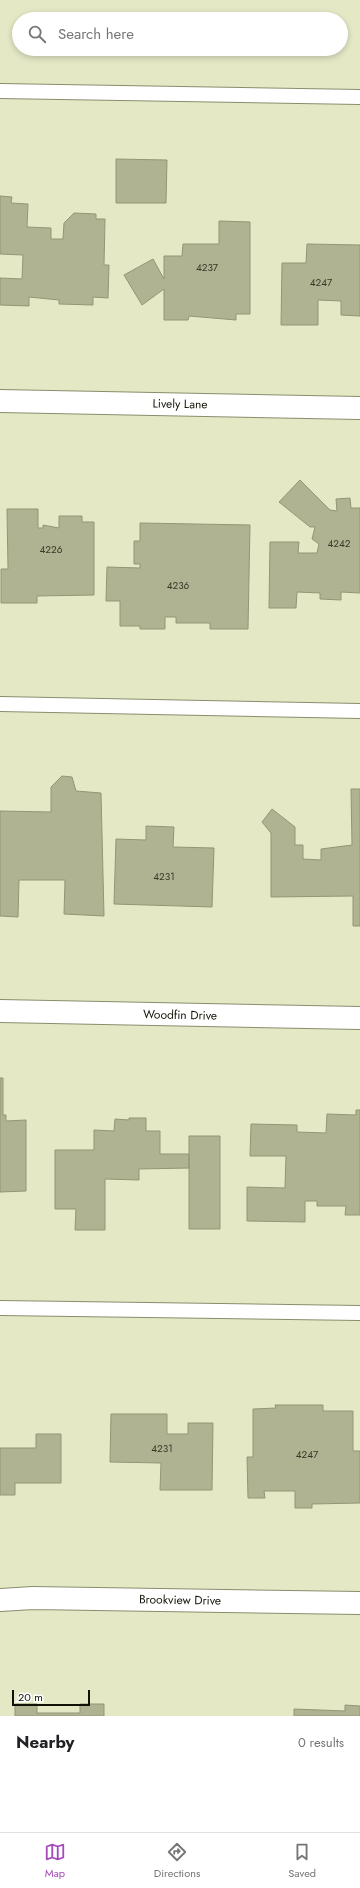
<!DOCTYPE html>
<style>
:root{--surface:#fff;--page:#f2f2f2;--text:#202124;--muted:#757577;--line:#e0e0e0;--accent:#a54cb9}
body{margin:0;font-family:Jost,sans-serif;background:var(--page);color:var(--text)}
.scale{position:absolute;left:12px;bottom:10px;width:78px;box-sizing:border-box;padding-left:4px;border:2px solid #111206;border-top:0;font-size:11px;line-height:14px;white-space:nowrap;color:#111206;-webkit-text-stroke:3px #fff;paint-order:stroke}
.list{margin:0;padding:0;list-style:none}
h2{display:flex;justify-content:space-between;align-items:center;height:52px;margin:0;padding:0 16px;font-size:17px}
h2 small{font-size:13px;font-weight:400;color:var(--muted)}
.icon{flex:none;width:22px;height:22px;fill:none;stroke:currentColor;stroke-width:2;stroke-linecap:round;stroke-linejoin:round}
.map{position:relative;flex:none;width:360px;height:1716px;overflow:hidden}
.search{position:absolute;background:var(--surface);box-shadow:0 2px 6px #0003;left:12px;right:12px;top:12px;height:44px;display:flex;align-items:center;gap:10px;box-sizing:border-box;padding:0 14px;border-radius:22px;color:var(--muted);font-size:15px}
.sheet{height:116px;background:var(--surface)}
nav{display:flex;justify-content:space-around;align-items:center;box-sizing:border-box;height:56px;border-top:1px solid var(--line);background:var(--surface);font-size:11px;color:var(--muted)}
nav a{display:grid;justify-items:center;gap:2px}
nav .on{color:var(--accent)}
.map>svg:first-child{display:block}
.building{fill:#b0b392;stroke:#929675}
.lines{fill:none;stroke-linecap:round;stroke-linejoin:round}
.service-casing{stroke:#8a8d6d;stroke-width:16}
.minor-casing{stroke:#8a8d6d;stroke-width:24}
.service{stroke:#fff;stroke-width:14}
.minor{stroke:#fff;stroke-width:22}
.labels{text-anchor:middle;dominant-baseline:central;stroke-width:3;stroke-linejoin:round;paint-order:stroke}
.number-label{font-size:10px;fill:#393a29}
.street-label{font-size:12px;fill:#111206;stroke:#fff}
</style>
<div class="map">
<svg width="360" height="1716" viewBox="0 0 360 1716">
<rect width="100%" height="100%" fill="#e4e8c5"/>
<path class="building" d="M116,159L167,160L166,203H116Z
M0,196L12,197L11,203L28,204L27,227L51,228V239H63L64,223L74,213L96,214V219H105L104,265H109L108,298L93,297V305L59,304V300L29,297V306L0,305V278L22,279L23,255L0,254Z
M219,221L250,222V314H236V320L189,316L188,320H164V289L142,305L124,275L153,259L164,279V256H182L183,244H219Z
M307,244L360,245V316L341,315V301L318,300V325H281L282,263H306Z
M300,480L330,510L337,511L336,499L350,498L351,508H360V593L341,592V600L320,599V593L297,592L296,608H269L270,542H299L298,553H317L319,544L312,539L315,527H310L279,502Z
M7,509H38V528H43V525L59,528V516H82V522H94V595L37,596V603H1V569H8Z
M140,523L250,525L248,629H210V623H176V617H165V629H140V626H120V601H106L107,567L140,568V564H134V541H140Z
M62,776L72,777L76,791L101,793L104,916L64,914L65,880H19L18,917L0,916V811L51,812V787Z
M351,789H360V926H353V896L271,897V833L262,822L272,809L295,827V845H303V859L321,860V849L352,845Z
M146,826L174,827L173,847L214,848L212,907L114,904L116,839L146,840Z
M0,1078H3V1115H6V1121L26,1120V1191L0,1192Z
M356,1110H360V1215H345L346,1206H317V1201H305V1222L247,1221V1187L285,1188L286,1156H250L251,1124L297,1125V1132L326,1133L327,1114L356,1115Z
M129,1118H146V1131H160V1154H189V1168L139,1169V1180L105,1179V1230H75L76,1209H55V1150H94V1130L114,1131L115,1119L129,1120Z
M189,1136H220V1229H189Z
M275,1405H323V1411H353V1451H360V1503L312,1504V1508H295V1491H264L265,1498H248L247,1457H253V1409L276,1408Z
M111,1414H167V1434H188V1423H213L212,1490H160L161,1463L110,1462Z
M36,1434H61V1483H15V1495H0V1448H36Z
M15,1704H37V1713H80V1704H104V1716H15Z
M345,1705L360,1706V1716H294V1709L345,1711Z"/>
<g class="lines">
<g class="service-casing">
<path id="service" d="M0,91L360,97
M0,704L360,711
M0,1308L360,1313"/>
</g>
<g class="minor-casing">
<path id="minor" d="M0,401L360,408
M0,1011L360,1018
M0,1600L33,1598L360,1603"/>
</g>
<use href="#service" class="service"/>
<use href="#minor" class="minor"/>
</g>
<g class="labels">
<g class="number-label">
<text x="207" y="267">4237</text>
<text x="321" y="282">4247</text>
<text x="339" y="543">4242</text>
<text x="51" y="549">4226</text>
<text x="178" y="585">4236</text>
<text x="164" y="876">4231</text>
<text x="162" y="1448">4231</text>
<text x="307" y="1454">4247</text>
</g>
<g class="street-label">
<text transform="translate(180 404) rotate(1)">Lively Lane</text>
<text transform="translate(180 1015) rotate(1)">Woodfin Drive</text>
<text transform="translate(180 1600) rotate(1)">Brookview Drive</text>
</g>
</g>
</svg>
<div class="scale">20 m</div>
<div class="search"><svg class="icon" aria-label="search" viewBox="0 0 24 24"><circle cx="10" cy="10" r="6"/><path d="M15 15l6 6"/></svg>Search here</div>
</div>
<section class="sheet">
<h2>Nearby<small>0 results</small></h2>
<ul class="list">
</ul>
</section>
<nav>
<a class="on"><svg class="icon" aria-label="map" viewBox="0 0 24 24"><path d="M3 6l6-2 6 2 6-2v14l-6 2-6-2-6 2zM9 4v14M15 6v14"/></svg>Map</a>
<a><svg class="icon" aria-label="directions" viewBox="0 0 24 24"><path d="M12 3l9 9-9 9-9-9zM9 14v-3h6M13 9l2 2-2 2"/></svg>Directions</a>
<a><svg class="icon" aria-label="saved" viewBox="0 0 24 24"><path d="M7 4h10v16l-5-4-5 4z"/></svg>Saved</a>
</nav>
